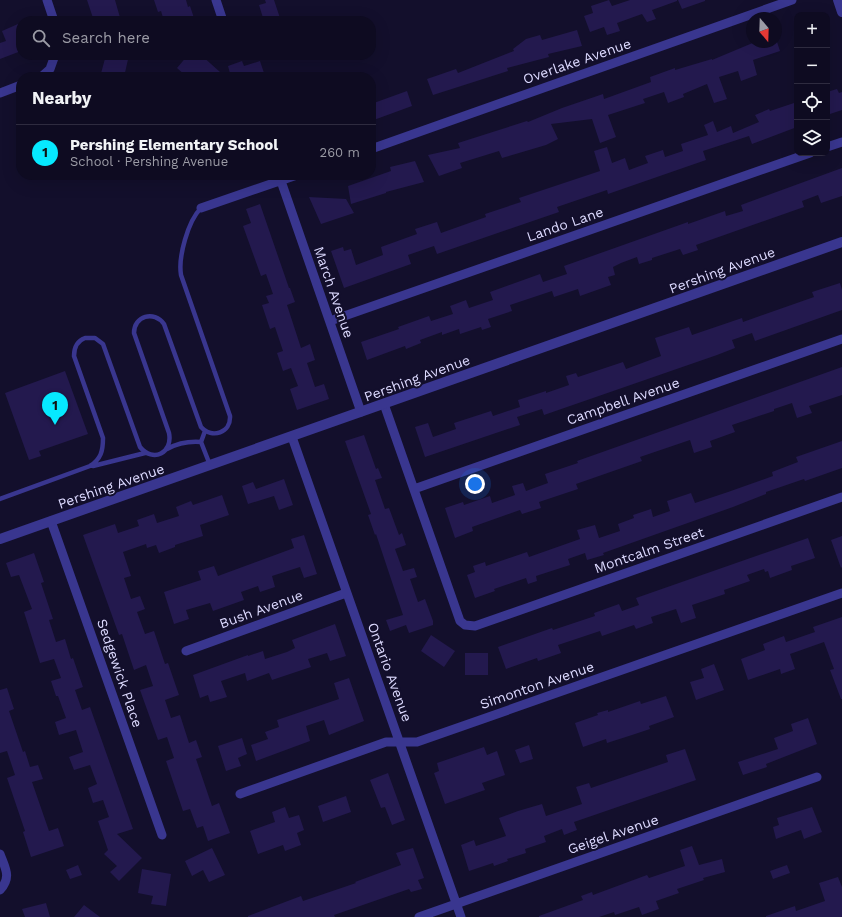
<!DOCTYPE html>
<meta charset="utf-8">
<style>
:root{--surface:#0e0b21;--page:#17142a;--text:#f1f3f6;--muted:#9b9ba5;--line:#2e2b3f;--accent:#06e9ff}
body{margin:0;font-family:"Work Sans",sans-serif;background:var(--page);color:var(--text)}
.controls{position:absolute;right:12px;top:12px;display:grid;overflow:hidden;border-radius:8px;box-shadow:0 4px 16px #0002}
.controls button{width:36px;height:36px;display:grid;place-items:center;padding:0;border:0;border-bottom:1px solid var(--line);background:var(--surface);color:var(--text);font:20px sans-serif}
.compass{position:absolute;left:746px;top:12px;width:36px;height:36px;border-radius:50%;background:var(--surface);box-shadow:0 4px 16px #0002;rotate:161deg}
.you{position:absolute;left:475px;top:484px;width:14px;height:14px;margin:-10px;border:3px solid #fff;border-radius:50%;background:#1a73e8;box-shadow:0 0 0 6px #1a73e833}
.badge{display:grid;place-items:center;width:26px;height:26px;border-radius:50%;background:var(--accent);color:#111;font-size:13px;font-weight:700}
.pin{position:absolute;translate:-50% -33px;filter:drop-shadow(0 1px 2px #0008)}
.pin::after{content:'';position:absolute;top:21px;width:14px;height:12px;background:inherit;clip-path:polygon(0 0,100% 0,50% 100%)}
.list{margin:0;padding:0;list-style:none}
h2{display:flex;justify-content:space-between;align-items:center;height:52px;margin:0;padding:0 16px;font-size:17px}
h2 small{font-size:13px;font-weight:400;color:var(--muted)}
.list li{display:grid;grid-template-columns:26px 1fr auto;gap:12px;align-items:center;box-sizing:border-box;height:56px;padding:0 16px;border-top:1px solid var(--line)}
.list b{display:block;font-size:15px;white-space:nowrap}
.list p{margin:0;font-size:13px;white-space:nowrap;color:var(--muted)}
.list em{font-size:13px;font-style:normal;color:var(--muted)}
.icon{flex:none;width:22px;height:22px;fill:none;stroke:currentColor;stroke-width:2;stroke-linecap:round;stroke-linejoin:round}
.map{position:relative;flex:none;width:842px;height:917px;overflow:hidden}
.search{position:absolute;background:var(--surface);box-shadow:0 4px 16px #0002;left:16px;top:16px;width:360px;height:44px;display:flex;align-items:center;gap:10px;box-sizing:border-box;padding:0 14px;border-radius:16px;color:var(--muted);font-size:15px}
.panel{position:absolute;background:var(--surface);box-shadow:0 4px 16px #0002;left:16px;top:72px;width:360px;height:108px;border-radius:16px}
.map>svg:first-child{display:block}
.building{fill:#23194e}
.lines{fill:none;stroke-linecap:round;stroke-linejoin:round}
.service{stroke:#39368f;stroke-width:4.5}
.minor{stroke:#39368f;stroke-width:9}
.tertiary{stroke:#39368f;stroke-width:10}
.labels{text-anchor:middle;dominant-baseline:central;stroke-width:4;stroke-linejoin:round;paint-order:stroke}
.street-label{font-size:14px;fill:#dddaff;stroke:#130f2c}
</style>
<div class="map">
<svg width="842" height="917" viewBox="0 0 842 917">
<rect width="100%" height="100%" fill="#130f2c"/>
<path class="building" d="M87,0H115L121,21H94Z
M154,0H186L188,7L190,6L195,21H164L161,11L158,12Z
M265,0H274L281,21H264L259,5L266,3Z
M609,0L612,6L630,0H677V1L652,10L656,19L647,22L642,14L617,23L620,31L607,35L604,27L590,32L584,16L593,13L591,6Z
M678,0H705V1L682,9Z
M18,24L21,32V51L0,59V43L6,41L2,31Z
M577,30L582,46L548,54L549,57L507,68L508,71L433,95L427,79L456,69L458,73L514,51L513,49L526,39L540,35L542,40Z
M755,42H777L780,51L753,60L757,75L741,81L738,71L719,77L727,99L714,103L707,84L683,94L684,97L668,103L664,92L643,99L645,103L608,115L616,137L600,143L592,119L551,124L558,139L546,145L502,158L499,151L460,163L462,168L439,176L428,155L460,148L458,143L527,121L528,122L562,108L603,94L604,99L651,82L650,77L675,68V70L712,59V60Z
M106,55H129L124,77H100Z
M188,55H201L220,72L216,77H187L177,68Z
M242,61L244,66L260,61L264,73L251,77H231L228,66Z
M837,89L839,93L842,92V110L827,115V92Z
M407,91L412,106L371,121V104Z
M797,102V127L752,144L749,136L703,151L706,160L608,194L607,190L557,207L559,212L437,254L434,246L408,255L411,264L344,288L331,251L343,247L344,251L351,249L356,265L383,255L381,247L417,234L415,229L437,222L441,233L486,217L485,214L521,202L519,198L600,171L594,151L607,147L612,163L625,158L629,170L648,163L645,156L663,150L665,157L683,151L681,144L708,135L704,125L713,121L717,132L731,126L733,133L759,122L755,115L769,109L770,111Z
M415,161L424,182L386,192V193L351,204L348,186L391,171L390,167Z
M842,168V196L821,203L818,195L802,201L804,207L696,245L698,250L683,255L680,249L652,258V260L639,264L637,257L621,263L613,267L615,275L608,277L611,285L580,296L578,289L554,297L552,291L510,305L512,311L488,319L491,327L482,330L481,327L460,334L459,329L442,335V332L420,340L421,343L406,349L405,346L367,360L361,342L399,329L398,327L429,316L431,321L453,314L450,306L466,300L469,308L493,300L490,292L540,274L543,282L567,274L564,266L688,222V224L725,211L726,216L743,211L741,205Z
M309,197L346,199L354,213L321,224Z
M260,204L289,288H290L295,302L287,305L301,348L310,344L315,360L307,363L315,387L324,384L329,399L297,410L290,389L298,386L291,368L283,371L277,353L283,351L275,327L270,329L262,305L269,303L266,296L273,294L266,274L261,276L243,226L251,223L246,209Z
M840,283L842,290V310L755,341L752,333L732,340L735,348L717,355L544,415L542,409L517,417L520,425L425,457L415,427L428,423L433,437L456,429L454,423L491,411L493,416L520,407L518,400L546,391V393L569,385L566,376L576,373L578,377L623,362L626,369L661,356L655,338L689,327L692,335L742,318L743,322L814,297L812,292Z
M842,367V395L809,406L812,413L797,418L792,403L774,409V411L732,425L735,432L710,441L712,447L694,453L690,440L640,457L642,461L576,484L578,489L539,502L541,508L522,514L520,510L472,527L473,531L455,538L445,508L463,502L464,505L490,496L492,503L515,495L512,486L523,483L526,491L548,483L545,474L578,463L577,461Z
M65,371L88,434L39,451L41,456L29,460L5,393Z
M364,435L376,469L378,468L382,478L375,480L385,509L389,508L399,535L402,533L406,545L395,549L403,571L414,568L417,577L410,579L418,602L425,599L433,621V625L409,633L406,625L390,631L386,620L403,615L376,534L375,535L368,515L371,514L345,441Z
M842,441V468L805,481L804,479L766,492V494L733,507L603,553L604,555L587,560L585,553L568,559L570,565L536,576L537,581L528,584L526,578L494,589L495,591L475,598L467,575L475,572L473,566L485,562L486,566L527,552L529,557L580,539L577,530L595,525L599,538L620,531L618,524L634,518L633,515L651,509L653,517L670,511L667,501L691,493L695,503L728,492L773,476L772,472L798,462L796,457Z
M284,479L293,505L279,510L274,496L248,504L242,486L253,482L256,489Z
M222,495L229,515L200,525L203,536L175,545V547L159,553L156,545L147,548L146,544L123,552L131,576L124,578L131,599L140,596L145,609L137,612L145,634L154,631L165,664L168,663L179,695L165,700L171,718L180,715L189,743L196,740L202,757L196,759L212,806L219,803L230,833L208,841L203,826L197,828L190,809L183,811L166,761L174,758L167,737L158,740L140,690L153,686L146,665L134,670L122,634L119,635L83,535L115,524L118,533L139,526L137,520L154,514L157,523L179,516L176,507L191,501L193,505Z
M304,535L317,574L304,578L300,567L272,576L275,587L260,592L258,586L241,592L244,600L213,611L210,603L186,610L189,619L174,624L164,592L201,580L198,571L214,566L218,576L294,548L291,539Z
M842,536V567L841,568L831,540Z
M808,538L815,558L791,566L792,570L770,578L768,571L765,572L764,569L747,575L750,581L724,590L725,594L692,605L696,618L681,623L676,609L651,617L653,623L636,629L634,625L602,636L600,631L558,645L561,653L538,661L537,658L506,669L498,647L552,628L553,630L595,616L594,613L619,604L622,611L639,605L636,598Z
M34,553L44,582L41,583L53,619L49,620L56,642L65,639L71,659L73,658L83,687L75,690L82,710L90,707L133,829L117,834L142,858L119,881L110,872L117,866L104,854L108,850L98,821L109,817L103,800L93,803L88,788L97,784L90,765L74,770L69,757L83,752L76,730L59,735L55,722L66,718L58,696H56L51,681L61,678L54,659L40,663L24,612L32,609L19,575L11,577L6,563Z
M842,617V699H841L830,670L834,669L824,642L790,654L795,669L781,674L780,669L748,680L741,659L765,650L763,644L784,636L786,642L815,632L813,627Z
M335,624L346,656L330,661L327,653L308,659L311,667L272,680L269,673L247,681L245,673L221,681L227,697L210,702L208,695L200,698L193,675L248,655V656L263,651L265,659L287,652L295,648L292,640Z
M431,635L455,651L444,667L421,651Z
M465,653H488V675H465Z
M714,664L724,690L696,700L690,682L704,678L701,669Z
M349,678L364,721L329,735L324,720L306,726L310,741L256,761L251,745L268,739L265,732L279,727L277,720L339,699L334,683Z
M7,688L14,709L9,711L23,752L25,751L30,767L38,765L43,779L32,782L49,831L58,828L64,846L31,857L23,832L25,831L7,778L15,775L7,751L0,753V690Z
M666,696L674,717L649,726L650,729L632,735L607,743L606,739L583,747L575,723L598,715L597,713L608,710V712L640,701L641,704Z
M808,718L817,744L766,764L767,767L743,775L738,762L778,749L774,738L793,731L791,724Z
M242,738L247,754L238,758L241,766L226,771L218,746Z
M529,745L533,759L520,763L515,750Z
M484,747L487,755L497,751L505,775L482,783L485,790L445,804L434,773L439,771L437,763Z
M685,749L696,780L574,822L577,830L564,835L562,829L544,836L546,842L525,849L526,853L507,859L508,861L494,866L493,863L469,871L461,845L474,840L476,846L506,836L499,818L518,811L542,804L546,816L582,804L576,787L589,783L591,788L668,762L666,755Z
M388,773L405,820L392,825L385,807L381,808L370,780Z
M346,796L351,812L323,822L318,806Z
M285,807L289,818L299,815L304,830L297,833L301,845L285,851L283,845L258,854L250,831L275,822L272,812Z
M812,807L822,832L804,839L801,830L776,839L773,827L779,825L777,818Z
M692,846L699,865L722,859L725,872L703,878L704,880L677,889L679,893L656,901L659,909L642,915L639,907L615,915L614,912L599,917H539V916L583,900L581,896L592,892L593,895L647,875L649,878L685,866L680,850Z
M212,848L225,875L209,882L203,870L192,876L185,861Z
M413,848L424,878L418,880L422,889L411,892L409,889L334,915L335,917H248V916L301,896L303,901L356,883L355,882L401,865L396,853Z
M78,865L82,875L70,879L66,870Z
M787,865L790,873L773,879L770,871Z
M142,869L171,874L166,906L151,904L153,896L138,893Z
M838,877L842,887V917H766V916L795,906L796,911L825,901L819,883Z
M46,903L50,917H25L22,909Z
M84,905L100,917H74Z"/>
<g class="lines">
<path class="service" d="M205,431L201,442L210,465
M167,449C178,443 188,441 201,442
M93,466L145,453
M0,499L90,466C101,459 103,451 103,438L74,356C74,347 77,341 85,338H95L103,344L140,447C153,463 173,453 169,433L134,333C134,316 154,310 164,324L201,427C212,439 231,433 230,416L181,275C178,257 188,221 201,208"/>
<path class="minor" d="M47,0L54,21
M216,0L223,21
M41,77L50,69L55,55
M0,93L21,85
M827,147L842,142
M371,149L792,0
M281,181L361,412
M201,208L297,175
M330,321L810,153
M384,404L460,621L465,625L475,626L842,497
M292,437L461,917
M414,489L842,339
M51,521L162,835
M186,651L346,593
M240,794L386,742H417L842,593
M0,854C5,868 12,877 0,890
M419,917L817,777"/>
<path class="tertiary" d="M838,0L842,12
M0,539L842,242"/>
</g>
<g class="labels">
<g class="street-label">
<text transform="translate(577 61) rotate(-19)">Overlake Avenue</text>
<text transform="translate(565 224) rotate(-19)">Lando Lane</text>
<text transform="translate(722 270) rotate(-20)">Pershing Avenue</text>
<text transform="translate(334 292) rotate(71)">March Avenue</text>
<text transform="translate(417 378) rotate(-20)">Pershing Avenue</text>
<text transform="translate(623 401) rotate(-19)">Campbell Avenue</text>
<text transform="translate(111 486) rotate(-19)">Pershing Avenue</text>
<text transform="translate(649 550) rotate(-19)">Montcalm Street</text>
<text transform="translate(261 609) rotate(-20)">Bush Avenue</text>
<text transform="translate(390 672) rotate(70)">Ontario Avenue</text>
<text transform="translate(120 673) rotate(71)">Sedgewick Place</text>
<text transform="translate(537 685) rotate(-19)">Simonton Avenue</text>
<text transform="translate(613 834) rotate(-19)">Geigel Avenue</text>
</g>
</g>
</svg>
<div class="controls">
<button>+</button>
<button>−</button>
<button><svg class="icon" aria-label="locate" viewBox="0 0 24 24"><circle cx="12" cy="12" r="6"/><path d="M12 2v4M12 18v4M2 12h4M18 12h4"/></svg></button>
<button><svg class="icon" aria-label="layers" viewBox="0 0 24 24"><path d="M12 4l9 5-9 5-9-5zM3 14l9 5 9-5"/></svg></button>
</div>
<svg class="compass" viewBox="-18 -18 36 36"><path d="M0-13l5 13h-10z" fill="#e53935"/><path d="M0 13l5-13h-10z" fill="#9b9ba5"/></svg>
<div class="you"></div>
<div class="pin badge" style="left:55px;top:425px">1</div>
<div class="search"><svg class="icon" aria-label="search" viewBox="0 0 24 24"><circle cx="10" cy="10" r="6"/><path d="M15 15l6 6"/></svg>Search here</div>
<section class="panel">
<h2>Nearby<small></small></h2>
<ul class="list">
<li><span class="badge">1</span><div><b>Pershing Elementary School</b><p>School · Pershing Avenue</p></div><em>260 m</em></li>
</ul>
</section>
</div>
